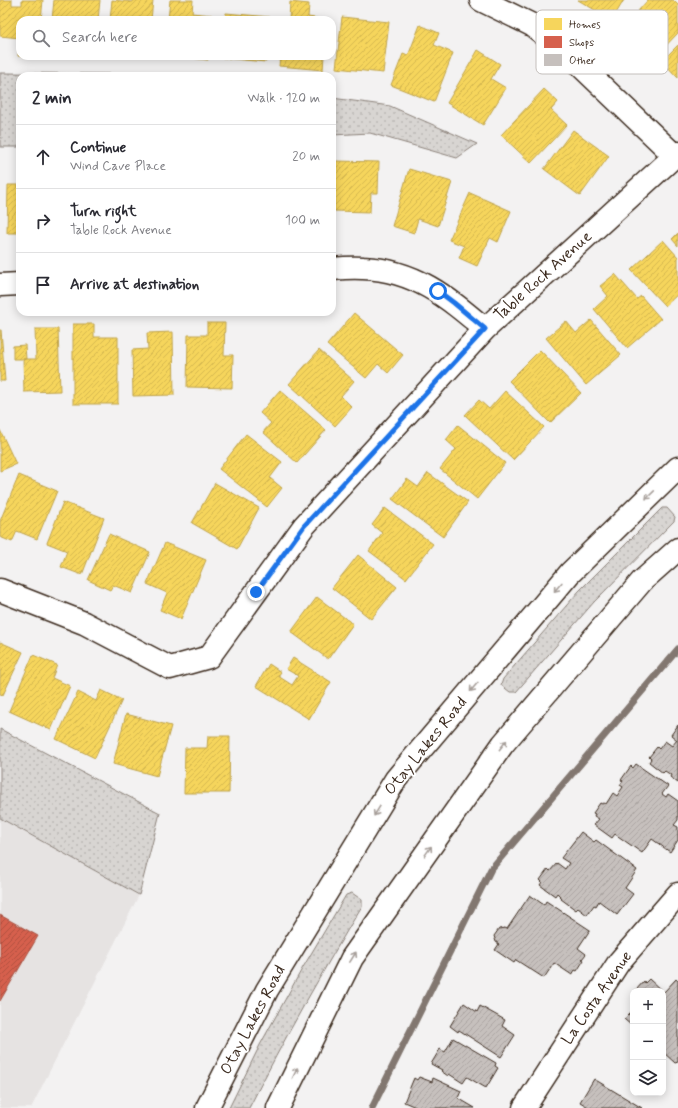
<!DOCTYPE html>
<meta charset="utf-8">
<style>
:root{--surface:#fff;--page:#f2f2f3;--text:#2b2b33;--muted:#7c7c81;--line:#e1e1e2}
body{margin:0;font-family:Mynerve,sans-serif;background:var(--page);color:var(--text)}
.controls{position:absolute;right:12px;bottom:12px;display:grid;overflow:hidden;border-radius:8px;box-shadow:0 2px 10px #0003}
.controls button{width:36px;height:36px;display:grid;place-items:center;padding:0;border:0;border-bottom:1px solid var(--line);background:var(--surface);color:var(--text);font:20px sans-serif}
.stop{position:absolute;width:12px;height:12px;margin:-9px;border:3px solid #1a73e8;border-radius:50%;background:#fff}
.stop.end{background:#1a73e8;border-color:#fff;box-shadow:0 1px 4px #0008}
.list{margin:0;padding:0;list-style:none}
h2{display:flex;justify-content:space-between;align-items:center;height:52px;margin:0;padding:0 16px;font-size:17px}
h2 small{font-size:13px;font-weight:400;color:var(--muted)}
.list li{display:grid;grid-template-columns:26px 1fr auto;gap:12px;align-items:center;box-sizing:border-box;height:64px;padding:0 16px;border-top:1px solid var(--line)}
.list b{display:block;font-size:15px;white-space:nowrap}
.list p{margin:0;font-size:13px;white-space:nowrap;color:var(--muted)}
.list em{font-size:13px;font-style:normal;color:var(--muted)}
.icon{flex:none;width:22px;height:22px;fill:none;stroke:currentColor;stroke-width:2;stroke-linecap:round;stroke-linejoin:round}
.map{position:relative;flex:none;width:678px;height:1108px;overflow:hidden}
.search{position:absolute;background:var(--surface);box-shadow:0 2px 10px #0003;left:16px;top:16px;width:320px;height:44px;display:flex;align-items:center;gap:10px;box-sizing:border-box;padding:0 14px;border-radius:12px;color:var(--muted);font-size:15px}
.panel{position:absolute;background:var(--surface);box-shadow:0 2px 10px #0003;left:16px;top:72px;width:320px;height:244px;border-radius:12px}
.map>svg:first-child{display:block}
.built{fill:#e6e3e2}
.grass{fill:url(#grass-dots);stroke:#8a8078}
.homes{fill:url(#homes-hatch);stroke:#bea249}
.shops{fill:url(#shops-hatch);stroke:#a8503f}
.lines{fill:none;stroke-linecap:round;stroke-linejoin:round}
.stream{stroke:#827770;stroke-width:7}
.building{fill:url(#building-hatch);stroke:#3b2a1e}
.minor-casing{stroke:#3b2a1e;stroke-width:25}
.primary-casing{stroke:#3b2a1e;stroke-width:25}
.minor{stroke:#fff;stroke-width:22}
.primary{stroke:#fff;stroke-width:22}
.oneway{stroke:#a79f9a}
.route{stroke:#1a73e8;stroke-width:5}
.labels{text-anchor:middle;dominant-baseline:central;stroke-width:4;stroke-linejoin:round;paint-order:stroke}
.street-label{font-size:16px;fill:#3b2a1e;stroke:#fff}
.key{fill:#fff;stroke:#c4bfbc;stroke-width:1}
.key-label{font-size:11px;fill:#3b2a1e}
</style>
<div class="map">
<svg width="678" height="1108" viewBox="0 0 678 1108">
<defs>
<pattern id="grass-dots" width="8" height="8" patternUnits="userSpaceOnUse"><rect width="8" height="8" fill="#d8d5d2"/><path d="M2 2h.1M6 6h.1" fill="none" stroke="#bab7b4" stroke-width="1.8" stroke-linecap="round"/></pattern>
<pattern id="homes-hatch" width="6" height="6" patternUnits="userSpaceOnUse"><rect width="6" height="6" fill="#f6d55c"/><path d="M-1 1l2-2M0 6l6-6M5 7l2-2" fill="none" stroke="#d4b750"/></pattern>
<pattern id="shops-hatch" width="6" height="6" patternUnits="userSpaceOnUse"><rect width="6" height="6" fill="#d6604d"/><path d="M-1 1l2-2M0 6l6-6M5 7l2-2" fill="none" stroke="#af4f3f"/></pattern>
<pattern id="building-hatch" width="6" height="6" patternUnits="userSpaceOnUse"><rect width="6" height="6" fill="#c6c0bd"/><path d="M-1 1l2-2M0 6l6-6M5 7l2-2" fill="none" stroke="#aba5a2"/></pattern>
</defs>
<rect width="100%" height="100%" fill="#f3f2f2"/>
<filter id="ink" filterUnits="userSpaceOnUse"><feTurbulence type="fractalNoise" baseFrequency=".025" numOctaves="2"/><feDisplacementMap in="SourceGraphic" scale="8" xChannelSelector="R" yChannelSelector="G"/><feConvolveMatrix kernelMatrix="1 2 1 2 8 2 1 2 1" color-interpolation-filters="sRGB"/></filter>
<g filter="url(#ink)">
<path class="built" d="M0,818L139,895L31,1108H0Z"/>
<path class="grass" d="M0,73L142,74L160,76H20V147H0Z
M332,98L390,106L477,144L457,158L370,133L332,135Z
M662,508H667L675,517L674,521L594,602L516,692H510L501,685L503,679L579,591Z
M0,729L160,813L139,895L0,818Z
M352,893L362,900V906C322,972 284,1039 249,1108H229L260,1045L302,969L346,895Z"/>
<path class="homes" d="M0,0H12V5H22V0H43L41,20H20V38L0,36Z
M54,0H100L98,20H52Z
M112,0L133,2V0H153L151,20H110Z
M170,0H193L192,13L212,15L211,20H168Z
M578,0H624L612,20Z
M648,0H673L678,5V33L656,56L643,44L634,53L619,39L642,14L638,11Z
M290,2L309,4L308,17L328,20H289Z
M226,13L270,17V20H225Z
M342,17L389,22L383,73L336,68Z
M420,25L439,33L434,45L453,53L434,102L391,85L403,54L408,56Z
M20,40V56H38L37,58L18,56Z
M678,45V78L662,61Z
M478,50L500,64L491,79L506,88L483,125L447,103Z
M172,56H208V60Z
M222,56H267L266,62L222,58Z
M280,56H324L323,70L279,66Z
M544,89L558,102L551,110L567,125L531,163L501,135Z
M573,130L609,156L580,196L544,169Z
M336,161L379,162L378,193H371L370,212L334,211Z
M409,169L452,182L438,226L418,219L414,233L392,226Z
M8,185H20V233H7Z
M470,193L511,211L498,242L490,238L477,266L459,258L464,246L449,240Z
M678,233V246L672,239Z
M663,240L678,257V294L665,306L631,270Z
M615,274L637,299L641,296L661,319L627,348L594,309L608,296L600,286Z
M354,313L403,355L388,373L378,364L366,378L327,345Z
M591,320L621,355L586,385L546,338L566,321L576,333Z
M207,323H225L224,355H233L232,388L187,387L188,335H207Z
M73,324H94V337H118V404H73Z
M35,329H58L60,391L24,392L23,359H36Z
M0,330H1L5,381H0Z
M173,332L174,395L133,396L132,350L148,349L147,333Z
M25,345L26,359H13V346Z
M319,350L354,381L341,396L352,407L335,426L289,384Z
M540,350L581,393L550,423L509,381Z
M280,390L326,430L297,463L263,432L271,423L260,413Z
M505,391L544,427L513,460L465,415L479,400L489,409Z
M458,425L505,463L477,499L440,469L456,449L446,440Z
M0,430L16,464L0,471Z
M246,434L282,462L270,478L282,488L267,507L219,469Z
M428,473L468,502L443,537L392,499L407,479L418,487Z
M19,475L57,491L37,539L17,531L12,542L0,537V521Z
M215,483L259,508L237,549L192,523Z
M63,502L104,518L82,575L61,567L67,551L47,543Z
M385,508L433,544L406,579L369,551L382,533L372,525Z
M109,534L150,552L132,593L113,585L110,590L88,580Z
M165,543L206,560L181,619L160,610L167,593L147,584Z
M358,555L397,587L371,619L332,588Z
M317,597L353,624L328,659L291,632Z
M0,642L23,652L3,695L0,694Z
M33,655L57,665L52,678L70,686L51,730L9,711Z
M293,658L331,682L309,719L256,686L269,664L281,672L278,676L292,685L298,676L286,669Z
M101,690L122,700L95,758L56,739L78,692L96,701Z
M126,714L171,726L157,776L113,764Z
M208,736H230L229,793H184L185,748H207Z"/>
<path class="shops" d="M0,915L38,936L0,1001Z"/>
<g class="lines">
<path class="stream" d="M372,1108L491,869L678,649"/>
</g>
<path class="building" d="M678,725V783L670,777L671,775L665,771L663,773L649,762L651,759L649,757L657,747L659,749L665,741L672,746L677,740L671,735Z
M636,764L668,786L662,794L666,797L668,794L678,801V820L674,825L678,827V840L670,852L652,839L642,853L615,834L612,838L594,825L599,819L594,816L595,814L593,813L600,803L602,804L604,803L606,804L613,793L617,796L623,787L620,785L623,781L621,780L631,766L633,768Z
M581,832L594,842L596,840L637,870L625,888L633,894L617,915L599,901L596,906L594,905L587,915L578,908L576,910L561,899L562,898L557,893L555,896L540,885L542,882L540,880L548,869L550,871L557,863L565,869L569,863L561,858Z
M530,895L544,905L546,901L590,930L578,948L586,954L582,959L584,960L577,971L575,970L572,975L554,963L544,978L516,960L514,963L495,950L499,944L496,942L494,936L499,929L505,928L507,929Z
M649,979L662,991H635L644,981L645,983Z
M676,979L678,981V1062L675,1063L663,1052V992H664Z
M464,1003L477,1012L480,1006L505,1020L502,1026L515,1035L501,1057L459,1030L458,1032L450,1026Z
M633,1010V1029L631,1028L632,1026L624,1019Z
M453,1038L496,1063L495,1066L498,1068L486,1088L467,1077L463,1083L449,1074L448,1076L441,1071L442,1070L431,1064L440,1049L445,1052Z
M419,1077L432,1082L433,1078L461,1091L458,1098L475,1108H418L404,1102L414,1078L417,1080Z
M594,1079L642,1108H590L580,1102Z"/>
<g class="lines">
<g class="minor-casing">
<path id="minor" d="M481,0L532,25L564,50L675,156
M332,269C342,268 353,267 363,268C415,270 447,297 485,329
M0,285L20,284
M0,590L84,623L170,668L209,657L304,526L485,329L678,153
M524,1108L619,962L678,894"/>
</g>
<g class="primary-casing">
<path id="primary" d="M207,1108L267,990L396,779L570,573L678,468
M278,1108L352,958L503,744L642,581L678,549"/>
</g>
<use href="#minor" class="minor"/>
<use href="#primary" class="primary"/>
</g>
<defs><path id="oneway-shaft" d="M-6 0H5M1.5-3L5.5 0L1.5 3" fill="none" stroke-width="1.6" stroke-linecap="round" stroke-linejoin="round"/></defs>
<g class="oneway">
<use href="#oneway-shaft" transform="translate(650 495) rotate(136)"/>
<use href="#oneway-shaft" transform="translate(558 587) rotate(130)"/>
<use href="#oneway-shaft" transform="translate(474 687) rotate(130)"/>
<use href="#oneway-shaft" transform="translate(503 745) rotate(-52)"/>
<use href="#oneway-shaft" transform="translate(377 811) rotate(122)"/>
<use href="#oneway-shaft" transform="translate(428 851) rotate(-55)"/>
<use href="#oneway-shaft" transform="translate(353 957) rotate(-58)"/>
<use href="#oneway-shaft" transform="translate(295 1073) rotate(-64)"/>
</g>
</g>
<g class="lines" filter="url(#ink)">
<path class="route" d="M256,592L304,526L485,329L454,303L438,291"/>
</g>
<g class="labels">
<g class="street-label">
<text transform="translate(543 276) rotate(-42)">Table Rock Avenue</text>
<text transform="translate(426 746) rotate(-51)">Otay Lakes Road</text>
<text transform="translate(597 998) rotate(-55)">La Costa Avenue</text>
<text transform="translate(253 1020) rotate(-62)">Otay Lakes Road</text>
</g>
</g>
<rect x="536" y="10" width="132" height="64" rx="6" class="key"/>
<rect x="544" y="18" width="18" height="12" fill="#f6d55c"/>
<rect x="544" y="36" width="18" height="12" fill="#d6604d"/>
<rect x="544" y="54" width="18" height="12" fill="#c6c0bd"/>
<g class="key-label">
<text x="569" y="28">Homes</text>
<text x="569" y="46">Shops</text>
<text x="569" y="64">Other</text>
</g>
</svg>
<div class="controls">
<button>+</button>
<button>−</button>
<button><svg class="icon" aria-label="layers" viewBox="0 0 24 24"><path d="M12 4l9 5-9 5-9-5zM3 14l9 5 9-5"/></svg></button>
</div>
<div class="stop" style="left:438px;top:291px"></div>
<div class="stop end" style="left:256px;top:592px"></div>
<div class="search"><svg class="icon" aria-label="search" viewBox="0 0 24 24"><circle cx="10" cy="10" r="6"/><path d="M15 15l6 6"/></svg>Search here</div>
<section class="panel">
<h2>2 min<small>Walk · 120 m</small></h2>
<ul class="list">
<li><svg class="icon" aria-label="ahead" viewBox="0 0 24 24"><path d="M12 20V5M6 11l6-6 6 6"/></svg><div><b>Continue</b><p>Wind Cave Place</p></div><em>20 m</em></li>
<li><svg class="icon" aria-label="right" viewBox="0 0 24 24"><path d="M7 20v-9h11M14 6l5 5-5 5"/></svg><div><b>Turn right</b><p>Table Rock Avenue</p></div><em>100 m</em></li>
<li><svg class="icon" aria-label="arrive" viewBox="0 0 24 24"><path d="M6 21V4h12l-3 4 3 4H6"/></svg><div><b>Arrive at destination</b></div></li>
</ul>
</section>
</div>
